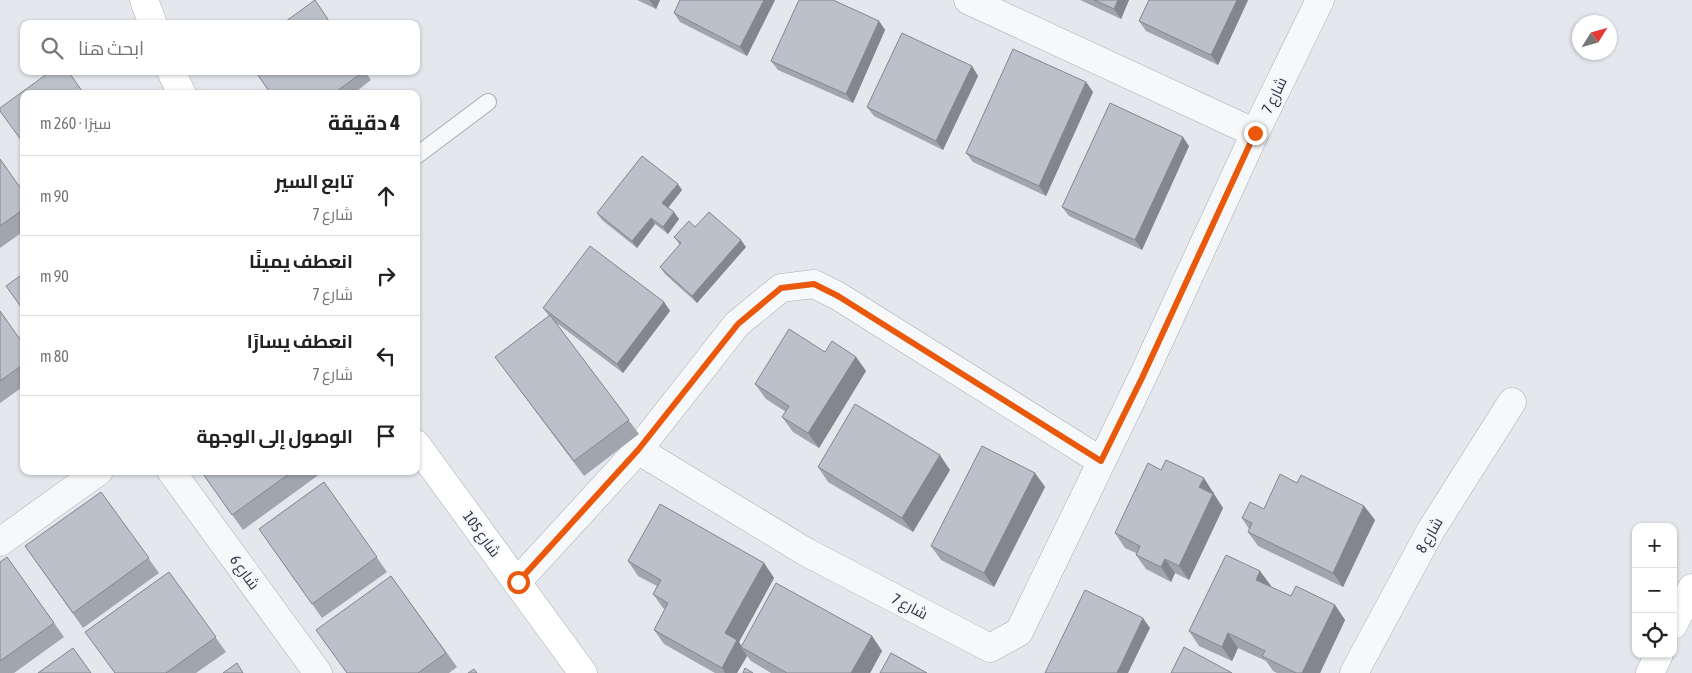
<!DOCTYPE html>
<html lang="ar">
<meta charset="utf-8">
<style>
:root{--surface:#fff;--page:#f2f2f2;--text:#222;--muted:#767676;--line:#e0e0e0}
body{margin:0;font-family:"Asap Condensed",Cairo,sans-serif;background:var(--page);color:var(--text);direction:rtl}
.controls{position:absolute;right:15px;bottom:15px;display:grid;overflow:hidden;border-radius:10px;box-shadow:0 1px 4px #0004}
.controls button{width:45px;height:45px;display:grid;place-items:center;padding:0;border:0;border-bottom:1px solid var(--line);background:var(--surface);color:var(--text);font:25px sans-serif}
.compass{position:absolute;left:1572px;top:15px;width:45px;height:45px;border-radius:50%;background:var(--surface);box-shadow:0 1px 4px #0004;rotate:53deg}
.stop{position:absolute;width:15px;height:15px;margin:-11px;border:4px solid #ea580c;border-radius:50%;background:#fff}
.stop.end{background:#ea580c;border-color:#fff;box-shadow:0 1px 5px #0008}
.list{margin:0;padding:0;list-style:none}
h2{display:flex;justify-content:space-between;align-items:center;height:65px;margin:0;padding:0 20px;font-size:21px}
h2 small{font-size:16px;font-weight:400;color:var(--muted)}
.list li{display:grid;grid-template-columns:32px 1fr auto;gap:15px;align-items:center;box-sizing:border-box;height:80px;padding:0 20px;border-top:1px solid var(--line)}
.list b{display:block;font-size:19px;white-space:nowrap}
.list p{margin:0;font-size:16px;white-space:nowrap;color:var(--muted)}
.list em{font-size:16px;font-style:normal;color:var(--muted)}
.icon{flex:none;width:28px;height:28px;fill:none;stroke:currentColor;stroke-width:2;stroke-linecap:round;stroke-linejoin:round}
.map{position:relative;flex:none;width:1692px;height:673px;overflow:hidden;direction:ltr}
.search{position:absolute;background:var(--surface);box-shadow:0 1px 4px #0004;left:20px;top:20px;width:400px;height:55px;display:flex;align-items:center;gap:12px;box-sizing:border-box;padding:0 18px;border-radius:10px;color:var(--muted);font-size:19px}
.panel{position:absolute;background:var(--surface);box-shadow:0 1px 4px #0004;left:20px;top:90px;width:400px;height:385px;border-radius:10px;direction:rtl}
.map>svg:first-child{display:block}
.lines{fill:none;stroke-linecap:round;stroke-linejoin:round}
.lane-casing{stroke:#a9aeb7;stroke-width:18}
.street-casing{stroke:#a9aeb7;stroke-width:29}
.secondary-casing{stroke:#a9aeb7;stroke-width:29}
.lane{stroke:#f7f8fa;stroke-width:16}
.street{stroke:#f7f8fa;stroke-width:28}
.secondary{stroke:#fff;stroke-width:28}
.wall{fill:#a1a5ae}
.shaded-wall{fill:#83868d}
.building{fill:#bbc0ca;stroke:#83868d}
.route{stroke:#ea580c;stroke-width:6}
.labels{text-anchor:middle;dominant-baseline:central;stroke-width:4;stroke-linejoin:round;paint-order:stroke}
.street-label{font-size:15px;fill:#2b3445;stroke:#f4f6f9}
</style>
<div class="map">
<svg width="1692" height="673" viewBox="0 0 1692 673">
<rect width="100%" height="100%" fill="#e4e7ec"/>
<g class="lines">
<g class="lane-casing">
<path id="lane" d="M416,156L488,102"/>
</g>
<g class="street-casing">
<path id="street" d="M968,0L1255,133
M638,450L806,552L990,648L1019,632L1142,378L1255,133L1320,0
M171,471L318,673
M0,542L99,471
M517,582L638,450L737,324L781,288L814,284L838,296L1101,461
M1354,673L1431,530L1512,402"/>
</g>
<g class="secondary-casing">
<path id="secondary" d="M144,0L153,24
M171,71L182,94
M416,444L583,673
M1673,625L1692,588
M1650,673L1659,654"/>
</g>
<use href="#lane" class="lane"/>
<use href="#street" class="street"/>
<use href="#secondary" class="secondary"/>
</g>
<path class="wall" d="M637,0H660L656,9Z
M680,0H775L747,56L680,22L674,13Z
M1080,0H1129L1121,19Z
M1149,0H1248L1218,65L1146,31L1139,21Z
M879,21L885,30L853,103L778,70L771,61Z
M972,66L978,76L943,150L874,116L867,107Z
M255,71H365L371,80L353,94H271Z
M1086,82L1093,92L1046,196L973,162L966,153Z
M1189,146L1142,250L1069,216L1062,207Z
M0,159L24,193V231L0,248Z
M682,190L668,208L679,219L668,234L655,224L637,248L602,220L597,213Z
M695,227L746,247L697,303L665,274L660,267L680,245L674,237Z
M664,302L670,311L623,373L554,321L639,434L584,476L495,357L549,316L543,308Z
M0,311L24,345V386L0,403Z
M825,352L856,357L866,371L819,448L793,432L782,417L786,412L766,399L755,384Z
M818,467L950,470L913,532L828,482Z
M1161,470L1214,492L1213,494L1223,508L1189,580L1175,573L1171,582L1146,569L1136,555V553L1125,548L1115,533Z
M201,471H324L243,530Z
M1035,473L1045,487L994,587L941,560L931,546Z
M324,482L387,572L322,618L259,529Z
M1297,483L1364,506L1375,520L1343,587L1258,546L1248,532L1249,529L1242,518L1264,509Z
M101,492L159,573L83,628L25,546Z
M7,557L64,637L14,673H0V562Z
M628,561L764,563L774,578L739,642L741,646L872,636L882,651L870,673H771L751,661L747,656L737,673H715L664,644L654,630L665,609L663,608L653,594L657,586L638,576Z
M1260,571L1271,586L1270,587L1291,596L1335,605L1345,620L1320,673H1277L1273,671L1266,661L1238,648L1232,661L1199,646L1189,631Z
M169,572L226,652L196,673H114Z
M391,576L457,667L449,673H347Z"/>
<path class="shaded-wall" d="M649,0H660L656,9Z
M764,0H775L747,56L740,47Z
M1118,0H1129L1121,19L1114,9Z
M1237,0H1248L1218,65L1211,55Z
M879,21L885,30L853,103L846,94Z
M972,66L978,76L943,150L936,141Z
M1086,82L1093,92L1046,196L1039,186Z
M1183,137L1189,146L1142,250L1135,240Z
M678,184L682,190L667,209L662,203Z
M674,212L679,219L668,234L663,227Z
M651,218L655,224L637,248L632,241Z
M741,240L746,247L697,303L692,296Z
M664,302L670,311L623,373L617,364Z
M856,357L866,371L819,448L808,433Z
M940,455L950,470L913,532L902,518Z
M1035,473L1045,487L994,587L984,573Z
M1204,478L1223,508L1189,580L1179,566L1199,487Z
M1364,506L1375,520L1343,587L1333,573Z
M1165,559L1175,573L1171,582L1161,567Z
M764,563L774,578L739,642L743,648L741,647L747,656L737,673H725L722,668L725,633Z
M1260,571L1271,586L1266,594L1256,580Z
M1335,605L1345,620L1320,673H1302Z
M1143,618L1150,628L1128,673H1117Z
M1228,633L1238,648L1232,661L1222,647Z
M872,636L882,651L870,673H851Z"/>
<path class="building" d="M315,0L331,24H282Z
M680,0H764L740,47L674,13Z
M799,0H833L879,21L846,94L771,61Z
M1094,0H1118L1114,9Z
M1149,0H1237L1211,55L1139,21Z
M902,33L972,66L936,141L867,107Z
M1013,49L1086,82L1039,186L966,153Z
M51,71H68L84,94H24V144L0,111V108Z
M255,71H364L333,94H271Z
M1110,103L1183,137L1135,240L1062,207Z
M642,156L678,184L662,203L674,212L663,227L651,218L632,241L597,213Z
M0,159L24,193V209L0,226Z
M709,212L741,240L692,296L660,267L681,243L674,237L689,221L695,227Z
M590,246L664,302L617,364L543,308Z
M24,273V311L6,286Z
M0,311L24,345V364L0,381Z
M550,315L629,420L574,461L495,357Z
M789,329L825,352L832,341L856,357L808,433L782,417L789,406L755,384Z
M855,404L940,455L902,518L818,467Z
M982,446L1035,473L984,573L931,546Z
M1166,460L1204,478L1199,487L1213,494L1179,566L1165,559L1161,567L1136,555L1140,546L1115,533L1148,463L1161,470Z
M201,471H293L232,515Z
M1280,474L1297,483L1301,475L1364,506L1333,573L1248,532L1252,523L1242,518L1250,502L1264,509Z
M324,482L377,557L312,604L259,529Z
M101,492L149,558L73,613L25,546Z
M660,504L764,563L725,633L737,640L722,668L654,630L668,603L653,594L661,580L628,561Z
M1226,555L1260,571L1256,580L1291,596L1296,586L1335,605L1302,673H1296L1262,656L1265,651L1228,633L1222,647L1189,631Z
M7,557L54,623L0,661V562Z
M169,572L216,637L166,673H115L85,632Z
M391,576L446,653L418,673H347L316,630Z
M776,583L872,636L851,673H787L741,647Z
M1085,590L1143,618L1117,673H1045Z
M1184,647L1232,673H1171Z
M73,648L91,673H38Z
M891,653L927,673H880Z
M237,663L243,673H223Z
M745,668L753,673H743Z
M474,669L477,673H468Z"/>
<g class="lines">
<path class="route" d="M518,582L638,450L738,324L781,288L814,284L838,296L1101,461L1142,378L1255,133"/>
</g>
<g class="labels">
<g class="street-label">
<text transform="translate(1274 95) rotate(-64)">شارع 7</text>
<text transform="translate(482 534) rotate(54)">شارع 105</text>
<text transform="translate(1429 535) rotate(-60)">شارع 8</text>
<text transform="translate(245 572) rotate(54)">شارع 6</text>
<text transform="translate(910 606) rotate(28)">شارع 7</text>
</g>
</g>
</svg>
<div class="controls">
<button>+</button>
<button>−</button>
<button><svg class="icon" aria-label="locate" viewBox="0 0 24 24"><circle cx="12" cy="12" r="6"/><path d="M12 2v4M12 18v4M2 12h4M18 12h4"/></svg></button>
</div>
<svg class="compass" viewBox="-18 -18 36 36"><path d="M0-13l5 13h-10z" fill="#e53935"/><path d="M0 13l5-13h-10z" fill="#767676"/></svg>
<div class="stop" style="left:518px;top:582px"></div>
<div class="stop end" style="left:1255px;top:133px"></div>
<div class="search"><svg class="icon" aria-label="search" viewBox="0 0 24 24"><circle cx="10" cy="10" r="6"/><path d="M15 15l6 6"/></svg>ابحث هنا</div>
<section class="panel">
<h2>4 دقيقة<small>سيرًا · 260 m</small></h2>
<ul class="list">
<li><svg class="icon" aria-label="ahead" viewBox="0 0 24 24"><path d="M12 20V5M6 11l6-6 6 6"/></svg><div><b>تابع السير</b><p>شارع 7</p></div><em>90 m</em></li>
<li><svg class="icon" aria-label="right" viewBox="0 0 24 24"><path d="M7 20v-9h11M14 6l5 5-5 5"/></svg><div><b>انعطف يمينًا</b><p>شارع 7</p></div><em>90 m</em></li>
<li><svg class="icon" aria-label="left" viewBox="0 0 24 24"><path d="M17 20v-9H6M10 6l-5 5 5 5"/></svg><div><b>انعطف يسارًا</b><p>شارع 7</p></div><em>80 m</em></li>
<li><svg class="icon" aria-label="arrive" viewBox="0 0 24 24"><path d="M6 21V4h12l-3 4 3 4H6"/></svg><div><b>الوصول إلى الوجهة</b></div></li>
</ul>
</section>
</div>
